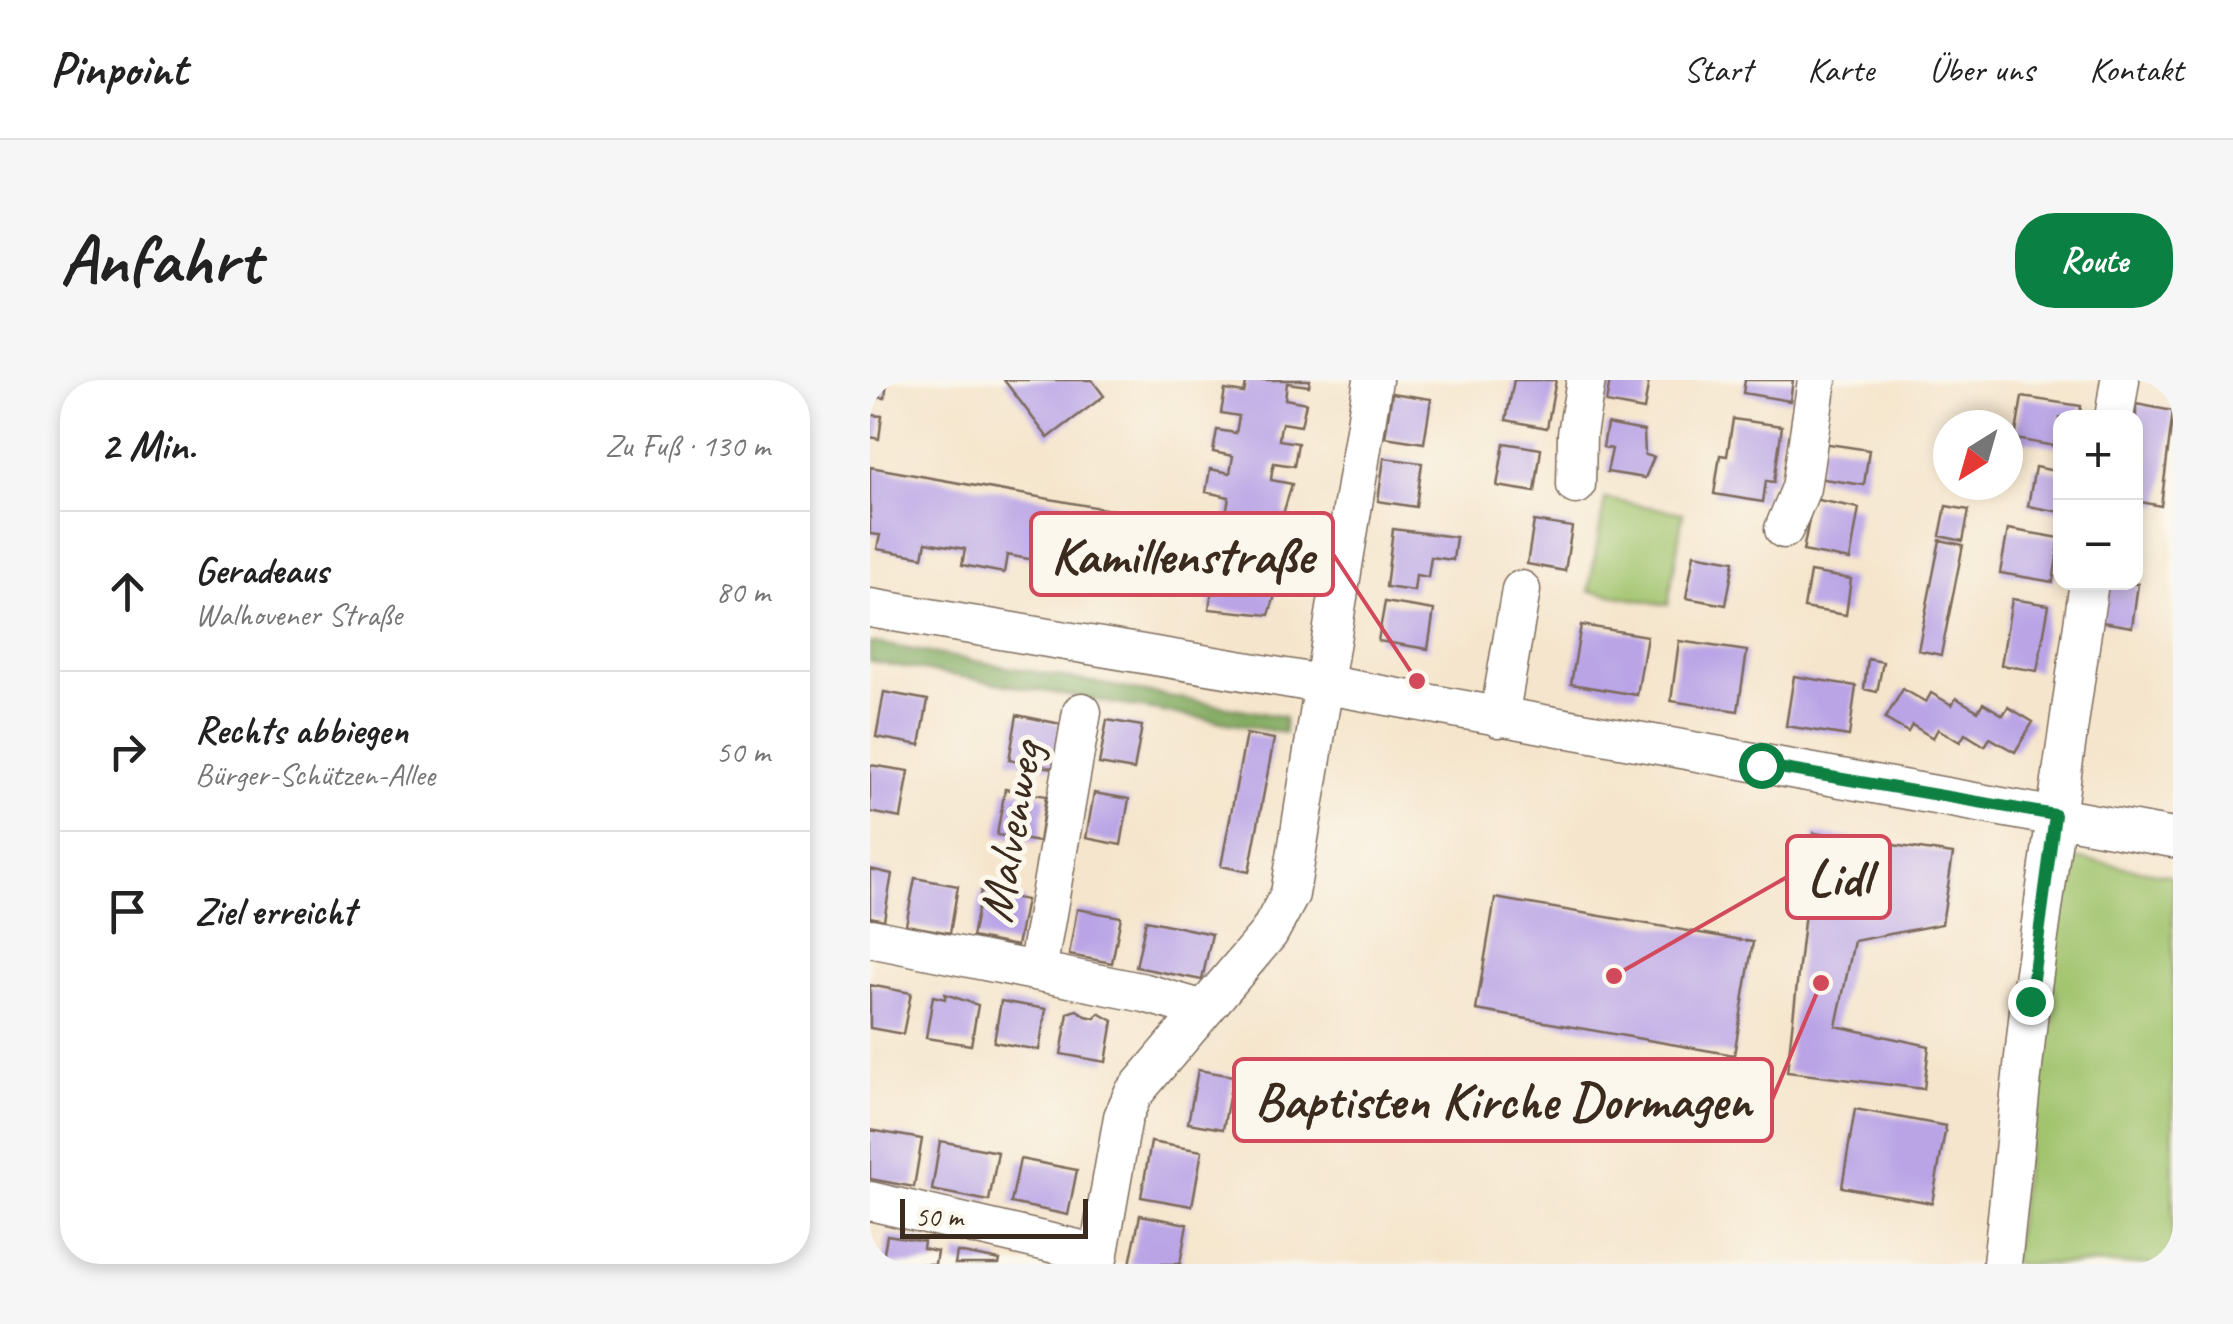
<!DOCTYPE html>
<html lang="de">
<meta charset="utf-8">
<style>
:root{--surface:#fff;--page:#f6f6f6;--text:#222;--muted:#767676;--line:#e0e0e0;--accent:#0b8043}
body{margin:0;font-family:Caveat,sans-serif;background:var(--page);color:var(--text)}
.controls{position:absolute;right:30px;top:30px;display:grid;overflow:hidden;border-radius:20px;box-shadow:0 5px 15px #0003}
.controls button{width:90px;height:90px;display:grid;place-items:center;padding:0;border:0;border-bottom:2px solid var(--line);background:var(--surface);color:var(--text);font:50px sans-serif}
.compass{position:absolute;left:1063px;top:30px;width:90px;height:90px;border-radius:50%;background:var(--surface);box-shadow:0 5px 15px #0003;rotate:217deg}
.scale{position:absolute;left:30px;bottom:25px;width:188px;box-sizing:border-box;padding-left:10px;border:5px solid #3b2a1e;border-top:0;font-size:28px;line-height:35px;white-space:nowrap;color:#3b2a1e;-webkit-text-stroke:8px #fbf7ec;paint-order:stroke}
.stop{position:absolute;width:30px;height:30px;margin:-22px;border:8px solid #0b8043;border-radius:50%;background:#fff}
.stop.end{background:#0b8043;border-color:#fff;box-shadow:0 2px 10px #0008}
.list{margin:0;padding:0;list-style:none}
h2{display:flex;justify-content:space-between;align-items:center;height:130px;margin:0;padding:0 40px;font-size:42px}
h2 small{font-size:32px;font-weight:400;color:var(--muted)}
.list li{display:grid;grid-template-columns:65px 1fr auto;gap:30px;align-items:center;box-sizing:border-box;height:160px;padding:0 40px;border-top:2px solid var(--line)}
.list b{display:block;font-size:38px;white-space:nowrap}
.list p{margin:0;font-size:32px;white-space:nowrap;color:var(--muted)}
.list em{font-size:32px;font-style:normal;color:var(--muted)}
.icon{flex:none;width:55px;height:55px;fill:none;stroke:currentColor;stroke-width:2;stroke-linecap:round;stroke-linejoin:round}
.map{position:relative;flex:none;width:1303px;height:884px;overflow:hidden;border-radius:40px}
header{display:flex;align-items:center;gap:60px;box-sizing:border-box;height:140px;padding:0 50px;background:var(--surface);border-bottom:2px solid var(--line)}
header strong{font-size:48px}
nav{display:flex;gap:55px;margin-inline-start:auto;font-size:35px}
.intro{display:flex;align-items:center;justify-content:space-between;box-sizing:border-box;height:240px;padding:0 60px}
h1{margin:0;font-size:70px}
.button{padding:25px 45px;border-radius:40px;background:var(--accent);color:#fff;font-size:35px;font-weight:700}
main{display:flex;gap:60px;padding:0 60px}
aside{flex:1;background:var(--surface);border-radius:40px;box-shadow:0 5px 15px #0003}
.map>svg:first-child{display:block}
.green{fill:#a2c46e;stroke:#6e7746;stroke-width:2.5}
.forest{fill:#81aa61;stroke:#5e6a40;stroke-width:2.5}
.building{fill:#baa4e6}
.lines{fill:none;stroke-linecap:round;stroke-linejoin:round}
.minor-casing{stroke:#7c6b5b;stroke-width:41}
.minor{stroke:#fff;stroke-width:38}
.route{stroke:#0b8043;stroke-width:12}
.labels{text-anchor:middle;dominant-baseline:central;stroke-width:10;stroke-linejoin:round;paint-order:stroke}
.street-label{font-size:50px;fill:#3b2a1e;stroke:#fbf7ec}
.leader{fill:none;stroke:#d1495b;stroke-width:4}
.callout-dot{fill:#d1495b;stroke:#fbf7ec;stroke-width:4}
.callout{fill:#fbf7ec;stroke:#d1495b;stroke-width:4}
.callout-label{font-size:52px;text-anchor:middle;font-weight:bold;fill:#3b2a1e}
</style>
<header>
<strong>Pinpoint</strong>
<nav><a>Start</a><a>Karte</a><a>Über uns</a><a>Kontakt</a></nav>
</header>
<div class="intro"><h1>Anfahrt</h1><a class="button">Route</a></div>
<main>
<aside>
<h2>2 Min.<small>Zu Fuß · 130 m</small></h2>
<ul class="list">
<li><svg class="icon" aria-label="ahead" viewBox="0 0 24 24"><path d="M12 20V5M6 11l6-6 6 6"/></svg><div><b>Geradeaus</b><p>Walhovener Straße</p></div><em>80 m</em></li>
<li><svg class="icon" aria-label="right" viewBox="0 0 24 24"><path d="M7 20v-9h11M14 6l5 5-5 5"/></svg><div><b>Rechts abbiegen</b><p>Bürger-Schützen-Allee</p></div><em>50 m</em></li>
<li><svg class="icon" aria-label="arrive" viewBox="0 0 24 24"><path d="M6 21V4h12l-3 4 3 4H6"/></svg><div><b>Ziel erreicht</b></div></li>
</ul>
</aside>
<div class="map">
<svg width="1303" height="884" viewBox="0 0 1303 884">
<rect width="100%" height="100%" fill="#fbf7ec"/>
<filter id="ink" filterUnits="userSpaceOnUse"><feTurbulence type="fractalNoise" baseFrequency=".01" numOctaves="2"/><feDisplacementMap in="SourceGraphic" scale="20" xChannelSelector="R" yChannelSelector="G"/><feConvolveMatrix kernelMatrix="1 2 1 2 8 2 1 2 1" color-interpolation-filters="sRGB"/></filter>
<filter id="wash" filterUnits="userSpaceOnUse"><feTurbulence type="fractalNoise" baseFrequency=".0048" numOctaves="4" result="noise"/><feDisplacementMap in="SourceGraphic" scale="40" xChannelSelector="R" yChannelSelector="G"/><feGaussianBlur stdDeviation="2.25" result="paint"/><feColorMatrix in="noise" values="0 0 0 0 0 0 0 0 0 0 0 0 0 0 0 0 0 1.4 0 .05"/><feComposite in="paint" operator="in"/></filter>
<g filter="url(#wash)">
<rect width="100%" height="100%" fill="#f5e5cc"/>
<path class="green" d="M735,119L813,133L798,225L719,211Z
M1194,476L1303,496V884H1142Z"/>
<path class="forest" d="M0,262L414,337L415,353L0,281Z"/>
<g id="blocks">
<path class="building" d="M0,0H17L15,18L0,16Z
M134,0H222L234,16L178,58Z
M377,0H440L439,6L417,3L415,19L436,23L431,46L412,43L410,51L409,60L428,63L424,86L404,83L402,91L401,100L422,104L413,134L421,136L418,154L413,153L411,190L405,189L404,198L410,199L399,235L339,229L342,210L301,202L299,216L256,209L258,196L220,189L218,203L172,195L175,182L137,175L134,193L92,185L95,169L56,162L53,177L7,169L10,155L0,154V87L353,150L359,117L336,112L340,89L360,93L363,76L343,72L347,50L366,53L369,36L351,33L355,10L374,13Z
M644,0H686L677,48L636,40Z
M740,0H779L774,30L736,23Z
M875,0H923L920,21L873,13Z
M522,13L561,19L554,63L515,57Z
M1152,17L1211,26L1209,38H1190V67L1145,59Z
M1266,24L1303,31L1291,126L1266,121Z
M0,35L12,36L9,59L0,57Z
M863,39L912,46L904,102L896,101L893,122L844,114L850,75L857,76Z
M737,44L774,51L775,75L784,77L775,98L737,92L742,69L733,67Z
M634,63L671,69L665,112L627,106Z
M952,63L999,70L994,105L947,98Z
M514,78L552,83L546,127L508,121Z
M1165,87L1190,92V132L1158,126Z
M943,119L989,128L980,180L933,171Z
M1076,126L1099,130L1093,161L1070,156Z
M664,141L702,147L695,191L657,184Z
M523,149L586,157L583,180L561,177L558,197L546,195L544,211L516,207Z
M1138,149L1190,158L1183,202L1130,193Z
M1070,160L1093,165L1071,275L1048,270Z
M824,174L864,181L856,225L816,218Z
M940,192L981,199L976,235L934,228Z
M1238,202L1268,204L1262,247L1232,242Z
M1142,219L1179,225L1167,291L1131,285Z
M515,222L564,230L558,269L508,261Z
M711,245L777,256L767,315L701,304Z
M809,261L877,271L868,331L801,321Z
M998,279L1013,282L1007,312L994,309Z
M924,296L986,306L979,356L916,346Z
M1033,309L1056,322L1061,313L1082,325L1086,318L1108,331L1113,323L1133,335L1138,327L1163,342L1145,372L1120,358L1115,366L1095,354L1090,362L1068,349L1063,358L1042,345L1038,352L1015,339Z
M14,312L58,320L50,365L6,357Z
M147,335L191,344L183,388L139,380Z
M237,340L272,346L264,390L229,384Z
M376,354L404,359L379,492L351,486Z
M0,385L39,391L31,438L0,432Z
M135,409L176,416L169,462L127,455Z
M224,413L259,419L251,465L216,458Z
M944,453L1083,474L1072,544L984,561L966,646L1059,666L1054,709L917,692Z
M0,489L22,494L14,540L0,537Z
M45,498L88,506L80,553L36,545Z
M111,511L156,520L147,566L102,557Z
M625,518L883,562L864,675L606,630Z
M207,529L251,537L242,583L199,575Z
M276,540L342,554L332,600L266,587Z
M0,605L41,613L33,654L0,648Z
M75,614L108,625L101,665L56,658L63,616L75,619Z
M131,621L176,629L169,670L124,662Z
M207,630L216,636L225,638L229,633L243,641L236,682L191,674L198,633Z
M328,690L363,696L353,749L318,743Z
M985,729L1076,746L1062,823L972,807Z
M0,750L52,759L44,807L0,799Z
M70,761L128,772L119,821L62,810Z
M281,762L332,771L322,826L271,817Z
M150,779L207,790L198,835L141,823Z
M270,835L317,844L310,884H260Z
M17,855L54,861L53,868L67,871L65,884H12Z
M87,872L130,880L129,884H85Z"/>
</g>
</g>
<g filter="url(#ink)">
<use href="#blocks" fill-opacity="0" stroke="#7c6b5b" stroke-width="2.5"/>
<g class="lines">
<g class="minor-casing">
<path id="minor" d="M1244,38L1250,0
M706,105L707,54L716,0
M914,149L931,108L947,0
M0,228L457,305L1303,458
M629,338L651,210
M0,558L275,613L334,630
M167,591L212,332
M0,821L229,874
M227,884L253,737L263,714L399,553L420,514L503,0
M1132,884L1160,621L1219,202"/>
</g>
<use href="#minor" class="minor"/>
</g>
</g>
<g class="lines" filter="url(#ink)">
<path class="route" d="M891,385L1185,435L1160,621"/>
</g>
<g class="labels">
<g class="street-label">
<text transform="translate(140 452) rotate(-80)">Malvenweg</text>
</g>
</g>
<path class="leader" d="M547 301L463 174M744 596L917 497M951 603L902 720"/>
<g class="callout-dot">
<circle cx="547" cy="301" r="10"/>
<circle cx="744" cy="596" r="10"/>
<circle cx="951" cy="603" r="10"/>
</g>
<g class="callout">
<rect x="161" y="133" width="302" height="82" rx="10"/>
<rect x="917" y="456" width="103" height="82" rx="10"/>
<rect x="364" y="679" width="538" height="82" rx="10"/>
</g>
<g class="callout-label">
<text x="312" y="193">Kamillenstraße</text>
<text x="969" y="515">Lidl</text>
<text x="633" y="738">Baptisten Kirche Dormagen</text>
</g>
</svg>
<div class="controls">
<button>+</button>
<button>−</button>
</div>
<svg class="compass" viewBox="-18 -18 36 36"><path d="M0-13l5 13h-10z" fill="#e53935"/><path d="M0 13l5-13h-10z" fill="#767676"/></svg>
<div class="scale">50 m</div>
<div class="stop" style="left:891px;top:385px"></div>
<div class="stop end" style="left:1160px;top:621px"></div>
</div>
</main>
